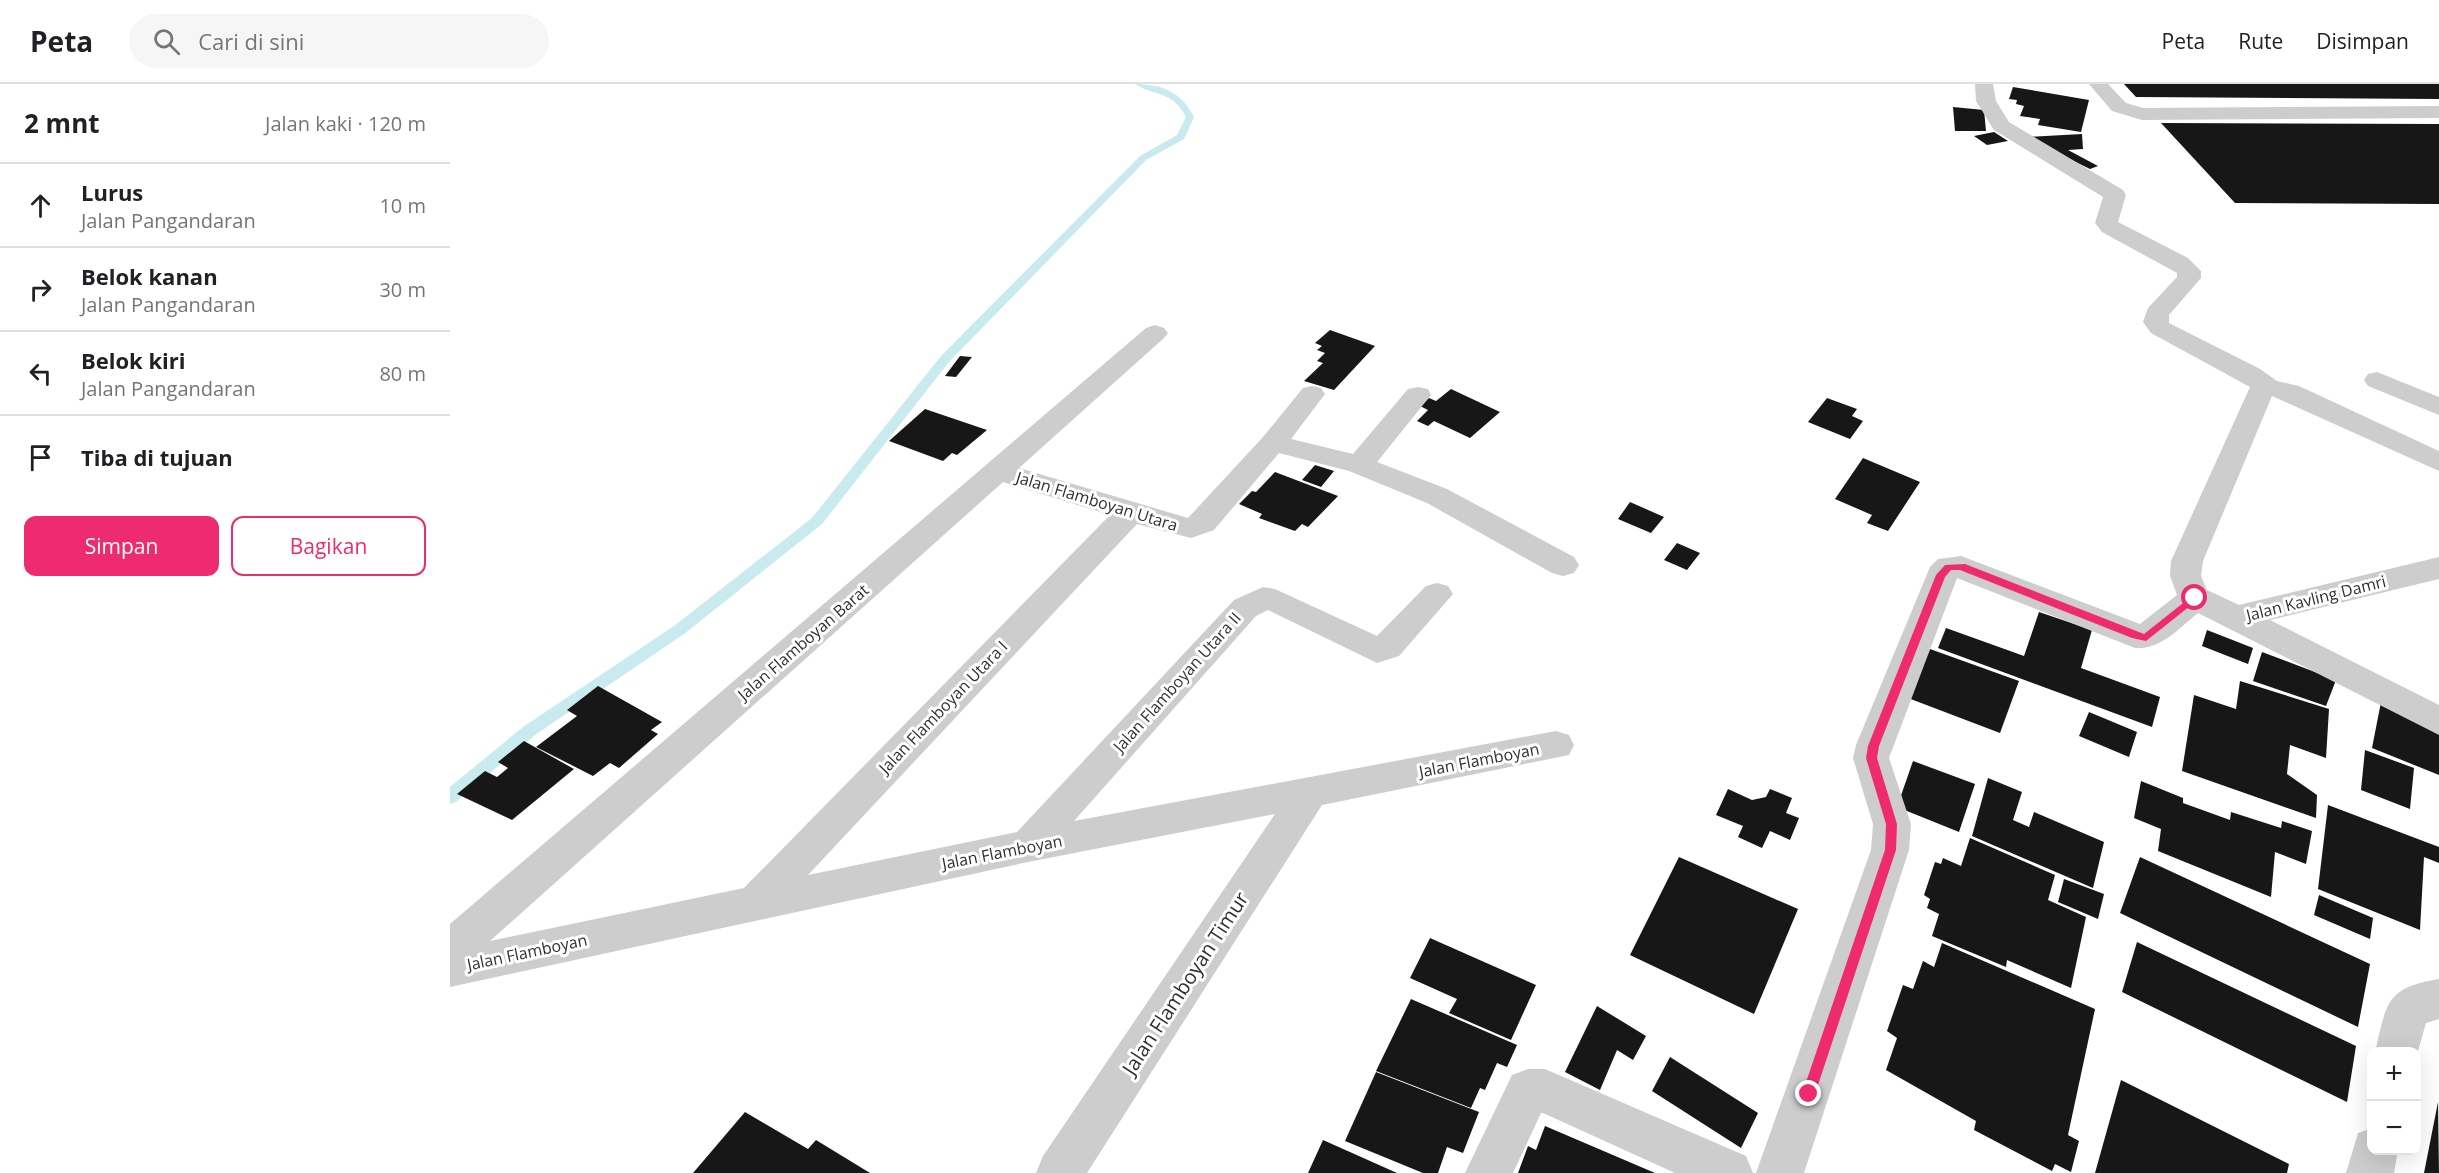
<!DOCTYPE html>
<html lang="id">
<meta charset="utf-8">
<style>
:root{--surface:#fff;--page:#f6f6f6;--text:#202124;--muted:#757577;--line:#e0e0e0;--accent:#ee2b6f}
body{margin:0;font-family:"Open Sans",sans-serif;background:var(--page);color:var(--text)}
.controls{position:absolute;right:18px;bottom:18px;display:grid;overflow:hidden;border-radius:12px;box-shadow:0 6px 24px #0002}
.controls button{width:54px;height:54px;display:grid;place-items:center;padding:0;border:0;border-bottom:2px solid var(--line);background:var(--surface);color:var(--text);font:30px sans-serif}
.stop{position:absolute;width:18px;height:18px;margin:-14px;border:4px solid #ee2b6f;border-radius:50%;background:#fff}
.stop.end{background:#ee2b6f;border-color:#fff;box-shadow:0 2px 6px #0008}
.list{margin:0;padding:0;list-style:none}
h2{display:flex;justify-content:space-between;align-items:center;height:78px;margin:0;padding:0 24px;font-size:26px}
h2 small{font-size:20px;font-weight:400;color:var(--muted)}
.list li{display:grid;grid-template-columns:39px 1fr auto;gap:18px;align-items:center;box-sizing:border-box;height:84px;padding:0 24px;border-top:2px solid var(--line)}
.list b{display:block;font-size:22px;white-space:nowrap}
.list p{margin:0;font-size:20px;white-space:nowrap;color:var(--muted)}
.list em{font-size:20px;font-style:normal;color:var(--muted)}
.actions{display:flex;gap:12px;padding:18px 24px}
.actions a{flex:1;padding:14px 0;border:2px solid var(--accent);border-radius:12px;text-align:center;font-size:21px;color:var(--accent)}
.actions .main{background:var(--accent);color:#fff}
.icon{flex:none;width:33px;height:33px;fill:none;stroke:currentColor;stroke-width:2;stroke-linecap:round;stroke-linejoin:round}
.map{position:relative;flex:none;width:1989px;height:1089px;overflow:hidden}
header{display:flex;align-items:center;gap:36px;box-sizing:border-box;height:84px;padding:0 30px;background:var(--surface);border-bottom:2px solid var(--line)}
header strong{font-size:28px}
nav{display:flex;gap:33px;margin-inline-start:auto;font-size:21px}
.search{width:420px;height:54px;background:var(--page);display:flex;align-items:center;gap:15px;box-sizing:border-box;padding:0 21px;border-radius:33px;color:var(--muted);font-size:22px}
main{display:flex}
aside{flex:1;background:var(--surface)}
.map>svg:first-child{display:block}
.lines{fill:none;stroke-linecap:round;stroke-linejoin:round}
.stream{fill:#c9eaee;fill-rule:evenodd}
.building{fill:#171717}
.minor{fill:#cdcdcd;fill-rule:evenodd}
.route{fill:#ee2b6f}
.labels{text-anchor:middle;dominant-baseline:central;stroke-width:6;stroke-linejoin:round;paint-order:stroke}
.street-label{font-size:16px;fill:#303030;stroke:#fff}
.near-street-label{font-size:20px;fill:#303030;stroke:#fff}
</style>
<header>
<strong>Peta</strong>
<div class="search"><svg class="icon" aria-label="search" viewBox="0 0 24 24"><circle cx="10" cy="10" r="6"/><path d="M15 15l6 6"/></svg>Cari di sini</div>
<nav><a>Peta</a><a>Rute</a><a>Disimpan</a></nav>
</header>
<main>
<aside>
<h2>2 mnt<small>Jalan kaki · 120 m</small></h2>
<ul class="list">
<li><svg class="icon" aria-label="ahead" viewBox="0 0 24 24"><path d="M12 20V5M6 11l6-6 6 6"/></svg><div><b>Lurus</b><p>Jalan Pangandaran</p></div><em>10 m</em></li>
<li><svg class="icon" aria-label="right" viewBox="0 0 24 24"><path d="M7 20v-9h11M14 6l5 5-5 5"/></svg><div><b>Belok kanan</b><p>Jalan Pangandaran</p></div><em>30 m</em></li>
<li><svg class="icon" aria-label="left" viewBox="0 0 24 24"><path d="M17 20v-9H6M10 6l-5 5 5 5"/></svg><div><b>Belok kiri</b><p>Jalan Pangandaran</p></div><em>80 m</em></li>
<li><svg class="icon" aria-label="arrive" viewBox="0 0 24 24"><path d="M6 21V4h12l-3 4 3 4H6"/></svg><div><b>Tiba di tujuan</b></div></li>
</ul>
<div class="actions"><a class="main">Simpan</a><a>Bagikan</a></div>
</aside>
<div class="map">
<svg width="1989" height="1089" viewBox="0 0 1989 1089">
<rect width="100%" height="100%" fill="#fff"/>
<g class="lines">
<path class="stream" d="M685,0C711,0 732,8 744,33L734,55L696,76L499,278L372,440L234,550L85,651L6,718L0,720V703L73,643L224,542L362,434L491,272L690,72L727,51L736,33C722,6 705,13 685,0Z"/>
</g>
<path class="building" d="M1674,0H1989V15L1686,13Z
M1563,3L1639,16L1631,48L1588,41L1590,35L1570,32L1574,22L1566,20L1567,16L1559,15Z
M1503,23L1534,26L1536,47H1505Z
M1711,39L1989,40V120L1785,119Z
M1544,48L1558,57L1537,61L1524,52Z
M1632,50L1633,65L1618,66L1648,82L1640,85L1575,53Z
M880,246L925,262L884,306L854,297L873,279L867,277L875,269L867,266L872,262L865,259Z
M510,272L522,273L506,293L495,292Z
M1001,305L1050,328L1020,354L984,337L978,342L967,337L978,326L970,322L979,314L986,317Z
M1377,314L1407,325L1402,332L1413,337L1400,355L1358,338Z
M475,325L537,346L507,371L502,369L493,377L439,357Z
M1413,374L1470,398L1438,447L1417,439L1422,431L1385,415Z
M865,381L884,387L871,403L852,396Z
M825,388L888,412L858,443L852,440L845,447L809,434L812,430L789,420L802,407L806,408Z
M1180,418L1214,433L1201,449L1168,435Z
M1227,459L1250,469L1237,486L1214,476Z
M1589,528L1642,546L1631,584L1710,613L1702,643L1488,564L1496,544L1574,572Z
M1757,546L1803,564L1798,580L1752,562Z
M1480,565L1569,597L1550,649L1458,614Z
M1812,568L1886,596L1876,622L1803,597Z
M1790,597L1879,625L1876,674L1840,661L1837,690L1867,711L1866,734L1732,687L1744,611L1786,625Z
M148,602L212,638L201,646L208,650L169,684L160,679L143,692L86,663L127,632L117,626Z
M1931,618L1989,640V691L1922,664Z
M1639,628L1687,648L1679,673L1629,652Z
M74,657L124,685L62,736L7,710L35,687L47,693L58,684L48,678Z
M1915,666L1964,684L1960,725L1911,706Z
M1463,677L1525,700L1509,748L1447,723Z
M1538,694L1572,708L1563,736L1579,743L1584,728L1654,758L1643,804L1522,752Z
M1691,697L1733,714V719L1780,736L1781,728L1831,744L1832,737L1862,747L1856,780L1825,768L1821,813L1708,767L1711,745L1684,734Z
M1278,705L1302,716L1316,713L1320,705L1342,714L1336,729L1349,734L1340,756L1320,747L1312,764L1288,753L1293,742L1266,731Z
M1878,721L1989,763V779L1974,773L1970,846L1868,805Z
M1520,754L1605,791L1598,816L1636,833L1621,904L1557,876L1556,883L1482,852L1489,830L1477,824L1480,815L1474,811L1485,778L1491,780L1493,774L1511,782Z
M1229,773L1348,825L1304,930L1180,871Z
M1690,773L1920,880L1908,943L1670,829Z
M1614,795L1654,810L1648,835L1608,818Z
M1869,811L1923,834L1920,855L1864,831Z
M980,854L1086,901L1061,956L999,929L1007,915L960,894Z
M1687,858L1906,962L1897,1018L1672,908Z
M1492,859L1645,925L1618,1051L1629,1057L1621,1088L1605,1080L1602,1087L1524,1046L1526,1037L1436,986L1447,954L1437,947L1453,901L1463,905L1473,877L1484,883Z
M961,915L1067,961L1057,983L1047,979L1035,1006L1030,1004L1021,1024L926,987Z
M1147,922L1196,952L1183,976L1167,966L1150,1006L1115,988Z
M1220,973L1308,1029L1291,1064L1202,1007Z
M926,988L1029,1028L1013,1069L997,1063L988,1089H973L895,1057Z
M1671,996L1839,1080L1837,1089H1645Z
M1988,1018L1989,1089H1974Z
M295,1028L358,1065L366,1056L420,1089H243Z
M1095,1042L1205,1089H1068L1078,1062L1086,1066Z
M873,1056L947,1089H858Z"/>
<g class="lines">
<path class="minor" d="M1525,0H1543L1546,17L1559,38L1673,106L1676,111L1668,138L1738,174L1751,187V194L1719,231V239L1810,285L1827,297L1849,302L1989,367V387L1822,312L1753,477L1751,492L1757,506L1789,521L1989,473V495L1820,536L1989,621V651L1748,529C1729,544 1711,566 1685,564L1507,494L1439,674L1461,740L1459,766L1354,1089H1306L1421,766L1423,740L1403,674L1406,661L1480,483L1488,475L1511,472L1690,540L1727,511L1720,492L1721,477L1800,303L1701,249L1693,238L1698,224L1727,193V189L1652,148L1645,139L1653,113L1544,46L1526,17Z
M1639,0H1658L1676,19L1693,24L1989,22V34L1692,36L1662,27Z
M705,241L714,244L718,249L714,254L569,384L738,434L813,353L853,304L862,302L871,304L875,310L841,355L903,370L958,305L968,303L978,305L981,311L927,378L997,405L1124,473L1129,481L1124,489L1113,492L1102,489L977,419L899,387L829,369L764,446L741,454L687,440L358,791L567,748L784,516L813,503L825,505L927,552L976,502L987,499L998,502L1003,510L949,572L927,579L818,526L806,532L624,737L1106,647L1119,651L1124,661L1119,671L872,721L637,1089H586L593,1072L825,730L578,778L0,903V840L696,244ZM553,398L660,431L294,804L40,857Z
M1927,288L1989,313V331L1918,302L1914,296L1918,290Z
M1989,895V935L1976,939L1966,974V968H1925C1937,919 1935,904 1989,895Z
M1078,985H1095L1296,1072L1303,1089H1225L1093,1029H1091L1063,1089H1015L1062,991Z
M1922,1044V1066H1948L1944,1089H1896L1908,1049Z"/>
</g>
<path class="route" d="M1515,480L1694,550L1742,512L1750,514L1696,557L1682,554L1510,486H1501L1495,493L1429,662L1427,674L1447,740L1446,766L1365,1010L1359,1016L1352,1010L1435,766L1436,740L1416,674L1418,662L1486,491L1495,481Z"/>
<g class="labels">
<g class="street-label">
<text transform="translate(647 417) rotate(17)">Jalan Flamboyan Utara</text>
<text transform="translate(1866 514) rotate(-14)">Jalan Kavling Damri</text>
<text transform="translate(353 558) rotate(-41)">Jalan Flamboyan Barat</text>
<text transform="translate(727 598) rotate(-48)">Jalan Flamboyan Utara II</text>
<text transform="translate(493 623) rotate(-46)">Jalan Flamboyan Utara I</text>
<text transform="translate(1029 676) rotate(-11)">Jalan Flamboyan</text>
<text transform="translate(552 768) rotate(-11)">Jalan Flamboyan</text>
<text transform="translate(77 868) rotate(-12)">Jalan Flamboyan</text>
</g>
<g class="near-street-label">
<text transform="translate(735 899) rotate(-57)">Jalan Flamboyan Timur</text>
</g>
</g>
</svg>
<div class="controls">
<button>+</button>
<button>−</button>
</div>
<div class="stop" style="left:1745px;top:514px"></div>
<div class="stop end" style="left:1359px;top:1010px"></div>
</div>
</main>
